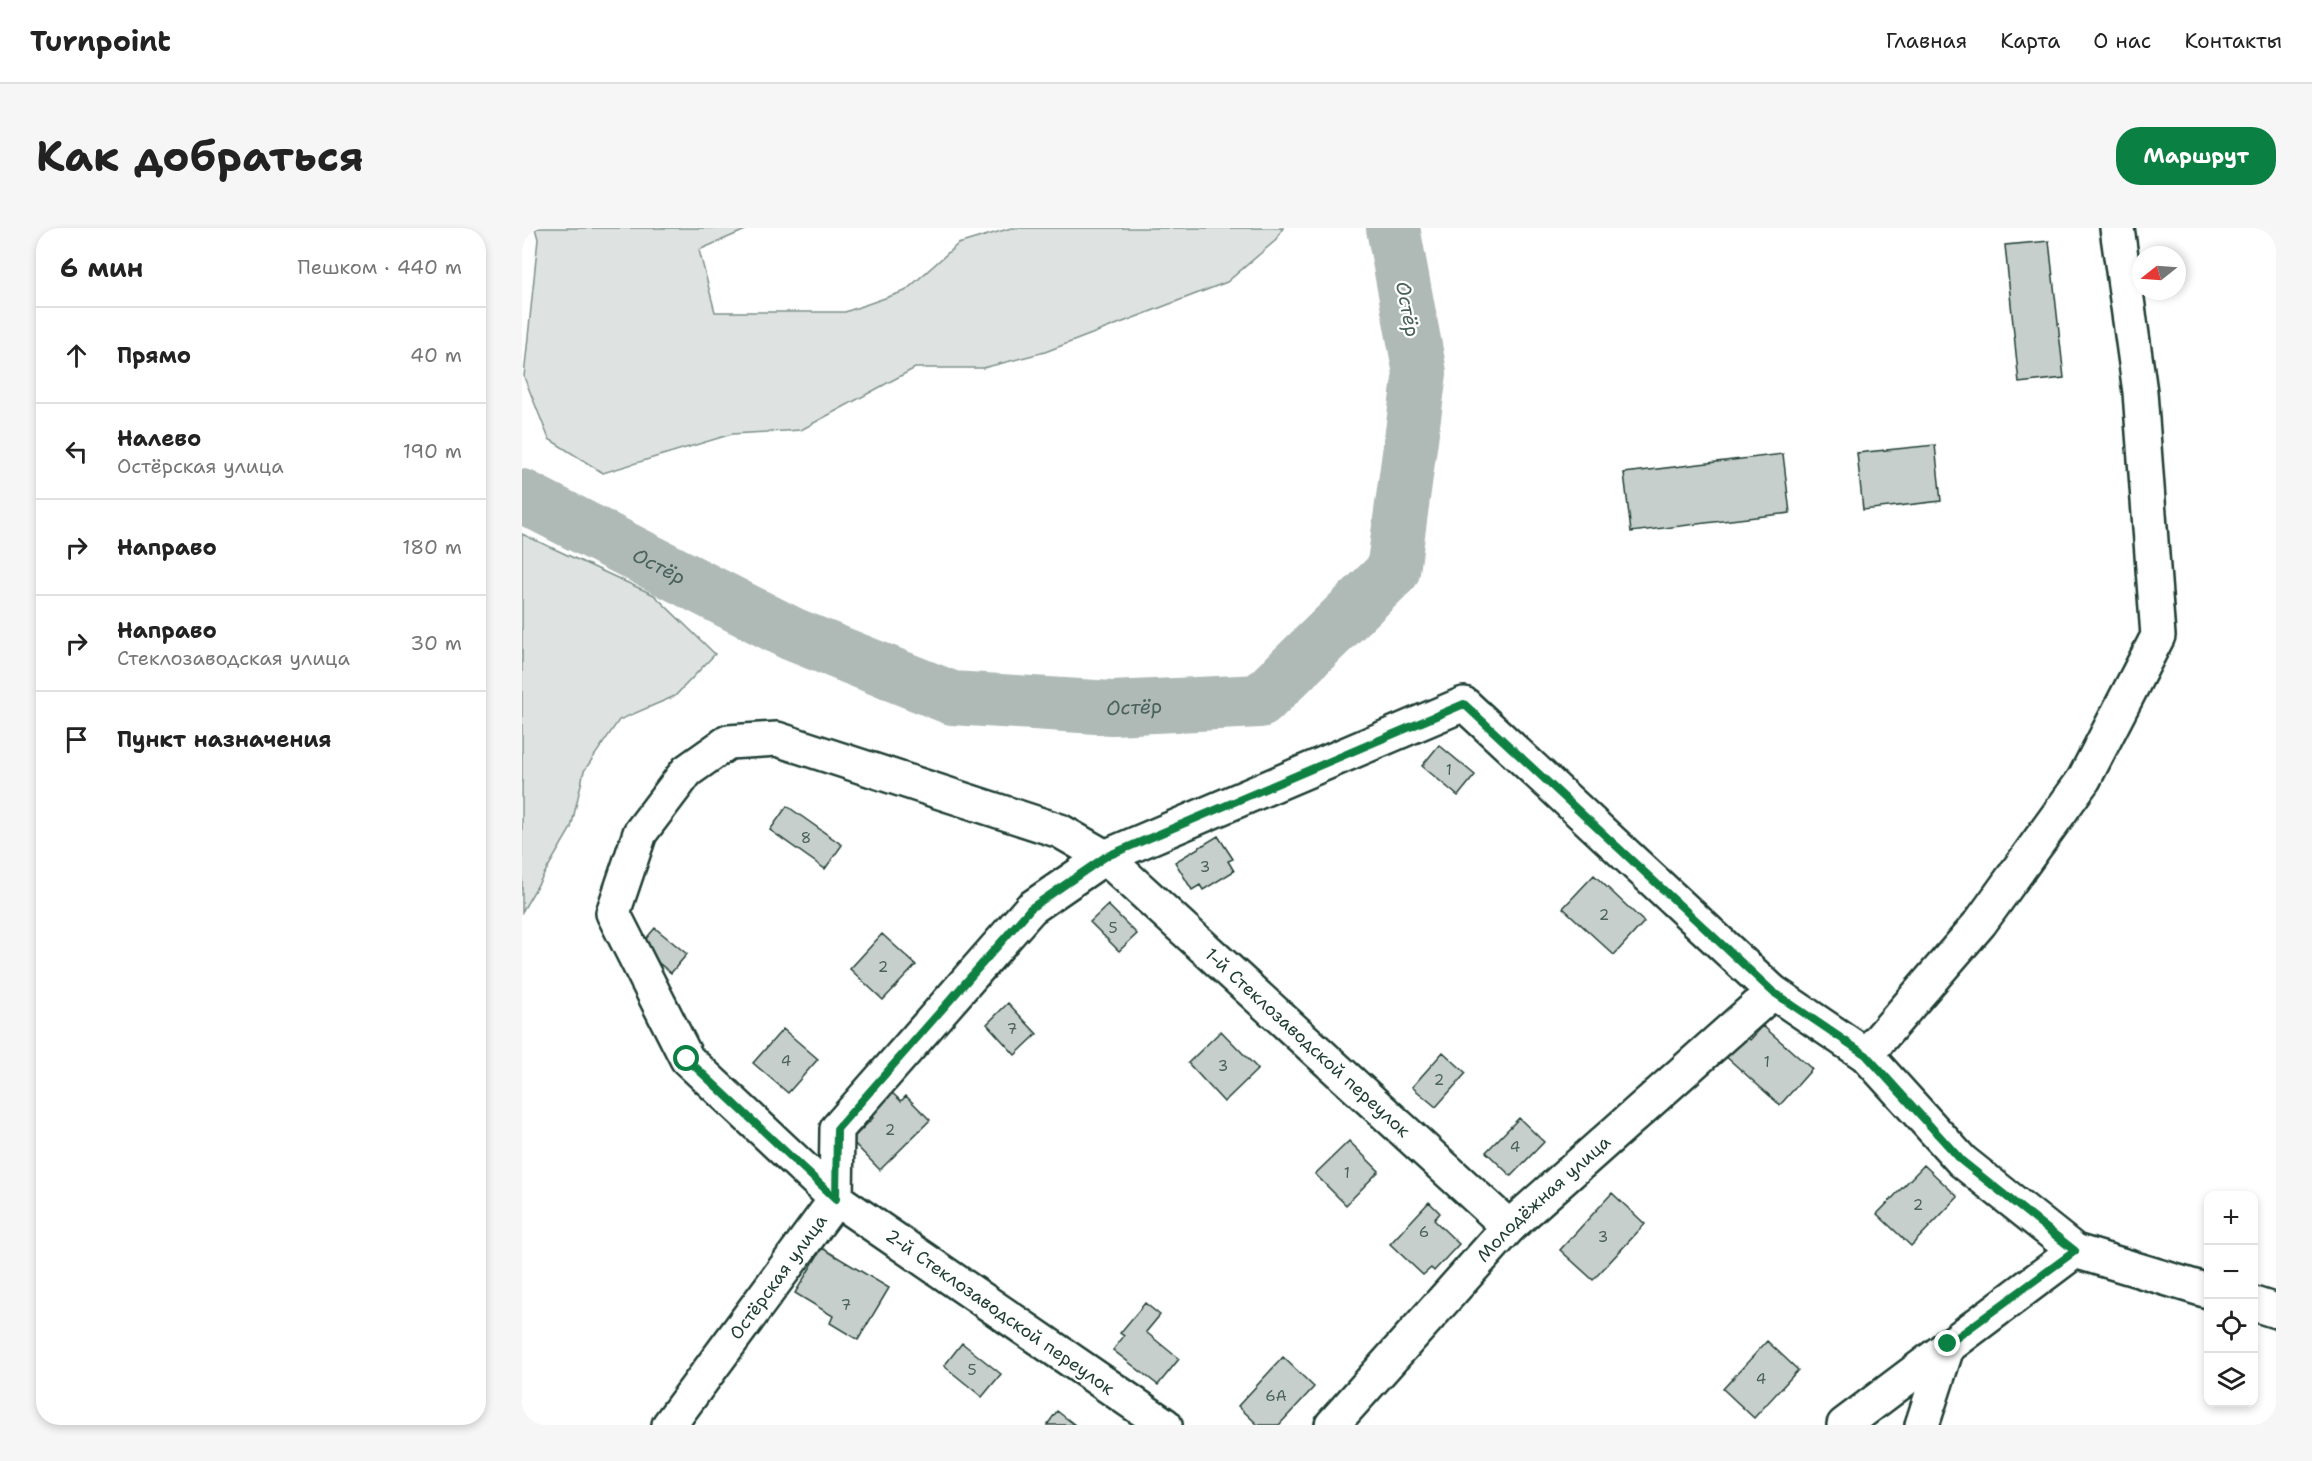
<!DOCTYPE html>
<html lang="ru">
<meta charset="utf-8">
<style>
:root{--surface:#fff;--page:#f6f6f6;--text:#222;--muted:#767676;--line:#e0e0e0;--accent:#0b8043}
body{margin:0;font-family:"Shantell Sans",sans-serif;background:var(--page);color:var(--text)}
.controls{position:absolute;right:18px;bottom:18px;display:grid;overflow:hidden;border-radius:12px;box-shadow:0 3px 9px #0003}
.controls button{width:54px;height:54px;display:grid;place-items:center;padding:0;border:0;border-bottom:2px solid var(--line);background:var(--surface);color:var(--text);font:30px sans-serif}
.compass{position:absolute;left:1610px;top:18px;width:54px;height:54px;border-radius:50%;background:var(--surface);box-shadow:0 3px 9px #0003;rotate:253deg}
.stop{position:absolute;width:18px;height:18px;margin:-14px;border:4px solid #0b8043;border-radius:50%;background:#fff}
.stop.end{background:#0b8043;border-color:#fff;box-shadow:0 2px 6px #0008}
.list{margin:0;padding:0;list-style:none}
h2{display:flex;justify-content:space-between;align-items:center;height:78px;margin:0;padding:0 24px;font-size:26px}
h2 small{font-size:20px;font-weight:400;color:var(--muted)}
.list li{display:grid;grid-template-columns:39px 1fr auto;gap:18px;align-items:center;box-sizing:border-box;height:96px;padding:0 24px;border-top:2px solid var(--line)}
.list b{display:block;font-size:22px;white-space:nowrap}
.list p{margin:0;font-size:20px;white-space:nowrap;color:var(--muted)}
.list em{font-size:20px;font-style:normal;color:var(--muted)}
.icon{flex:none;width:33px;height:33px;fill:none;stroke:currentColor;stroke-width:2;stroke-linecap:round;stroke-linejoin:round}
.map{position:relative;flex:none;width:1754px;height:1197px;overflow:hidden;border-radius:24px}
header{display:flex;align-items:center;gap:36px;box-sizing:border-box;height:84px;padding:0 30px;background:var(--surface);border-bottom:2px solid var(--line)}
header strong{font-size:28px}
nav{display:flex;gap:33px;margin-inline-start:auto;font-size:21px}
.intro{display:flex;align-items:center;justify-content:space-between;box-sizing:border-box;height:144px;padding:0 36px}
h1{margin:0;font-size:42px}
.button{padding:15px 27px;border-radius:24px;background:var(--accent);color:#fff;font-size:21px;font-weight:700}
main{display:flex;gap:36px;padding:0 36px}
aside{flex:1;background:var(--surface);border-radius:24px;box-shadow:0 3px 9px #0003}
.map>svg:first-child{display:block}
.green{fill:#dee3e2;stroke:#7e908b;stroke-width:1.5}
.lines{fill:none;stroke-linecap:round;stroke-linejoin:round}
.river{stroke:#afbab7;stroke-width:54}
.building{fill:#c7cfcc;stroke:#1f3d34;stroke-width:1.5}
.minor-casing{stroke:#1f3d34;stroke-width:38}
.minor{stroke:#fff;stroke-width:33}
.route{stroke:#0b8043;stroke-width:8}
.labels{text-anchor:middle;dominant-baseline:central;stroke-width:4.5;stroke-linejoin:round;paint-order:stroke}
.number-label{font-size:15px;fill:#49625a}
.street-label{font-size:18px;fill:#1f3d34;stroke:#fff}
.water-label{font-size:20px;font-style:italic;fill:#4a625b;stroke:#fff}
</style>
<header>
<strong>Turnpoint</strong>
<nav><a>Главная</a><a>Карта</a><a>О нас</a><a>Контакты</a></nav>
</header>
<div class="intro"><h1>Как добраться</h1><a class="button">Маршрут</a></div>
<main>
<aside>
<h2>6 мин<small>Пешком · 440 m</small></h2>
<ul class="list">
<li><svg class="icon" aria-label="ahead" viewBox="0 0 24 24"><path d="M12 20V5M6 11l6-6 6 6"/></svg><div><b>Прямо</b></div><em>40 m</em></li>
<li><svg class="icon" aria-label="left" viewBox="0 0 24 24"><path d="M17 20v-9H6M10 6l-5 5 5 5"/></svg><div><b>Налево</b><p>Остёрская улица</p></div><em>190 m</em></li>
<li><svg class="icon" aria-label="right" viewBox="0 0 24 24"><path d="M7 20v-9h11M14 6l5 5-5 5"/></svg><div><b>Направо</b></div><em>180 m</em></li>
<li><svg class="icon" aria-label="right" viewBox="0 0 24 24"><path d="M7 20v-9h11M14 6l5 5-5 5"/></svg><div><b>Направо</b><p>Стеклозаводская улица</p></div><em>30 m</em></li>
<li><svg class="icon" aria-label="arrive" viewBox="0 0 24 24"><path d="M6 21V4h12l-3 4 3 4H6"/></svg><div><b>Пункт назначения</b></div></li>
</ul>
</aside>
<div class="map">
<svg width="1754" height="1197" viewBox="0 0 1754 1197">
<rect width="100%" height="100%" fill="#fff"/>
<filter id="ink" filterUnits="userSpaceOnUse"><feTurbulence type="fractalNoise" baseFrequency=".0167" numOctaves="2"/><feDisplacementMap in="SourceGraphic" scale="12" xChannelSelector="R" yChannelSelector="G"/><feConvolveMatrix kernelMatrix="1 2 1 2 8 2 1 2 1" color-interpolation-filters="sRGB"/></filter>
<g filter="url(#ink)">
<path class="green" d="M13,0H228L177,22L193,84H323L383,63L436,16L489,0H761L753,13L705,54L523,124L461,140H393L279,202L210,206L81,245L27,211L2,149L16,11Z
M0,306L132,367L193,426L153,468L97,492L62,543L49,600L0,684Z"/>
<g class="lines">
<path class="river" id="s1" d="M0,268L270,406L430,470L590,480L738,473L871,343L898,145L871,0"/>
</g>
<path class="building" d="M1527,13L1542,150L1497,155L1483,17Z
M1413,217L1419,273L1341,282L1335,225Z
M1261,226L1268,285L1109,304L1102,245Z
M917,517L953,547L936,568L900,538Z
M265,578L320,617L303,641L248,602Z
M696,608L711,631L706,633L712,643L681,662L678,657L670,662L653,634Z
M1072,647L1122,694L1092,727L1041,680Z
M586,677L615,706L597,723L568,694Z
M133,700L165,726L149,745L117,719Z
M360,706L394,737L361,772L328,741Z
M486,775L515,806L493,827L465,796Z
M1241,798L1290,841L1258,877L1201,826L1220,804L1228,812Z
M261,801L296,831L266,865L231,835Z
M699,803L736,841L702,874L666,835Z
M921,824L944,845L914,879L890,859Z
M369,864L379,873L384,868L408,892L358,942L329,912L351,890L348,886Z
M997,890L1022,914L989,948L964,924Z
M827,913L857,943L824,977L793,946Z
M1402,937L1436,969L1389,1018L1355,986Z
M1090,965L1123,996L1071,1052L1038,1022Z
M907,974L918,985L912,992L937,1016L912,1043L909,1040L901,1047L868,1016Z
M300,1020L367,1060L336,1112L308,1095L311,1088L273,1065Z
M623,1075L638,1087L624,1104L657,1131L636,1157L591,1122L602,1108L598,1105Z
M1245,1113L1276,1142L1232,1190L1201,1161Z
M440,1115L479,1146L460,1169L422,1138Z
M761,1129L792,1159L757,1197H736L716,1178Z
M535,1183L553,1197H525Z"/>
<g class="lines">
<g class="minor-casing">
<g id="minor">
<path d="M1344,827L1458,695L1562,551L1636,408L1618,164L1595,0"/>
<path d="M1732,1076L1754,1083"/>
<path id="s2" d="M147,1197L314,971L315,901L509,680L583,629L942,476L1251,764L1344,827L1440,933L1553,1023L1686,1063"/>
<path id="s3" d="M643,1197L314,971L165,831L91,685L118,605L165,543L206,514L255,511L538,603L583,629L987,999"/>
<path id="s4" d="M810,1197L987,999L1251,764"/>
<path d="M1322,1197L1553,1023"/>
<path d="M1400,1197L1426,1117"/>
</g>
</g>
<use href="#minor" class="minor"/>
</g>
</g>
<g class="lines" filter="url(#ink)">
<path class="route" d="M165,831L314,971L315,901L509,680L583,629L942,476L1251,764L1344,827L1440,933L1553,1023L1426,1116"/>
</g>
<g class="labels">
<g class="number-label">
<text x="927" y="542">1</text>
<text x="284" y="610">8</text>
<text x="683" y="639">3</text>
<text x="1082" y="687">2</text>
<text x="591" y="700">5</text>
<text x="361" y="739">2</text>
<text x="490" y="801">7</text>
<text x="264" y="833">4</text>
<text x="1245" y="834">1</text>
<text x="701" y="838">3</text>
<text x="917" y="852">2</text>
<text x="368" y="902">2</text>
<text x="993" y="919">4</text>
<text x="825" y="945">1</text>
<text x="1396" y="977">2</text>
<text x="902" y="1004">6</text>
<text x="1081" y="1009">3</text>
<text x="324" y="1077">7</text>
<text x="450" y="1142">5</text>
<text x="1239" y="1151">4</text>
<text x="754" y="1168">6А</text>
</g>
<g class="street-label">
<text stroke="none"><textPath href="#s3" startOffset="1653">1-й Стеклозаводской переулок</textPath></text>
<text stroke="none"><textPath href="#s4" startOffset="310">Молодёжная улица</textPath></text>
<text stroke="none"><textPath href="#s2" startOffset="184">Остёрская улица</textPath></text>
<text transform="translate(478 1084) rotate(35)">2-й Стеклозаводской переулок</text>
</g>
<g class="water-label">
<text transform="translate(886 81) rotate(79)">Остёр</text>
<text stroke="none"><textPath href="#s1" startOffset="154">Остёр</textPath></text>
<text stroke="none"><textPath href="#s1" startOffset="658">Остёр</textPath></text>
</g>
</g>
</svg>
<div class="controls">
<button>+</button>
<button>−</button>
<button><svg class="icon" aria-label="locate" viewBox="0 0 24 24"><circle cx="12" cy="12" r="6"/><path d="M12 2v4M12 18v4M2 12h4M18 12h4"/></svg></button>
<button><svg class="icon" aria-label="layers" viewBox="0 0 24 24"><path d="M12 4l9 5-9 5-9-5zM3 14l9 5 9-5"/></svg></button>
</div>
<svg class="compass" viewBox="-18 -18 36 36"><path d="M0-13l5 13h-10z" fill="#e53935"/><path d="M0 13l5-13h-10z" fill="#767676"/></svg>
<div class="stop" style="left:165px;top:831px"></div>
<div class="stop end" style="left:1426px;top:1116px"></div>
</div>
</main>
